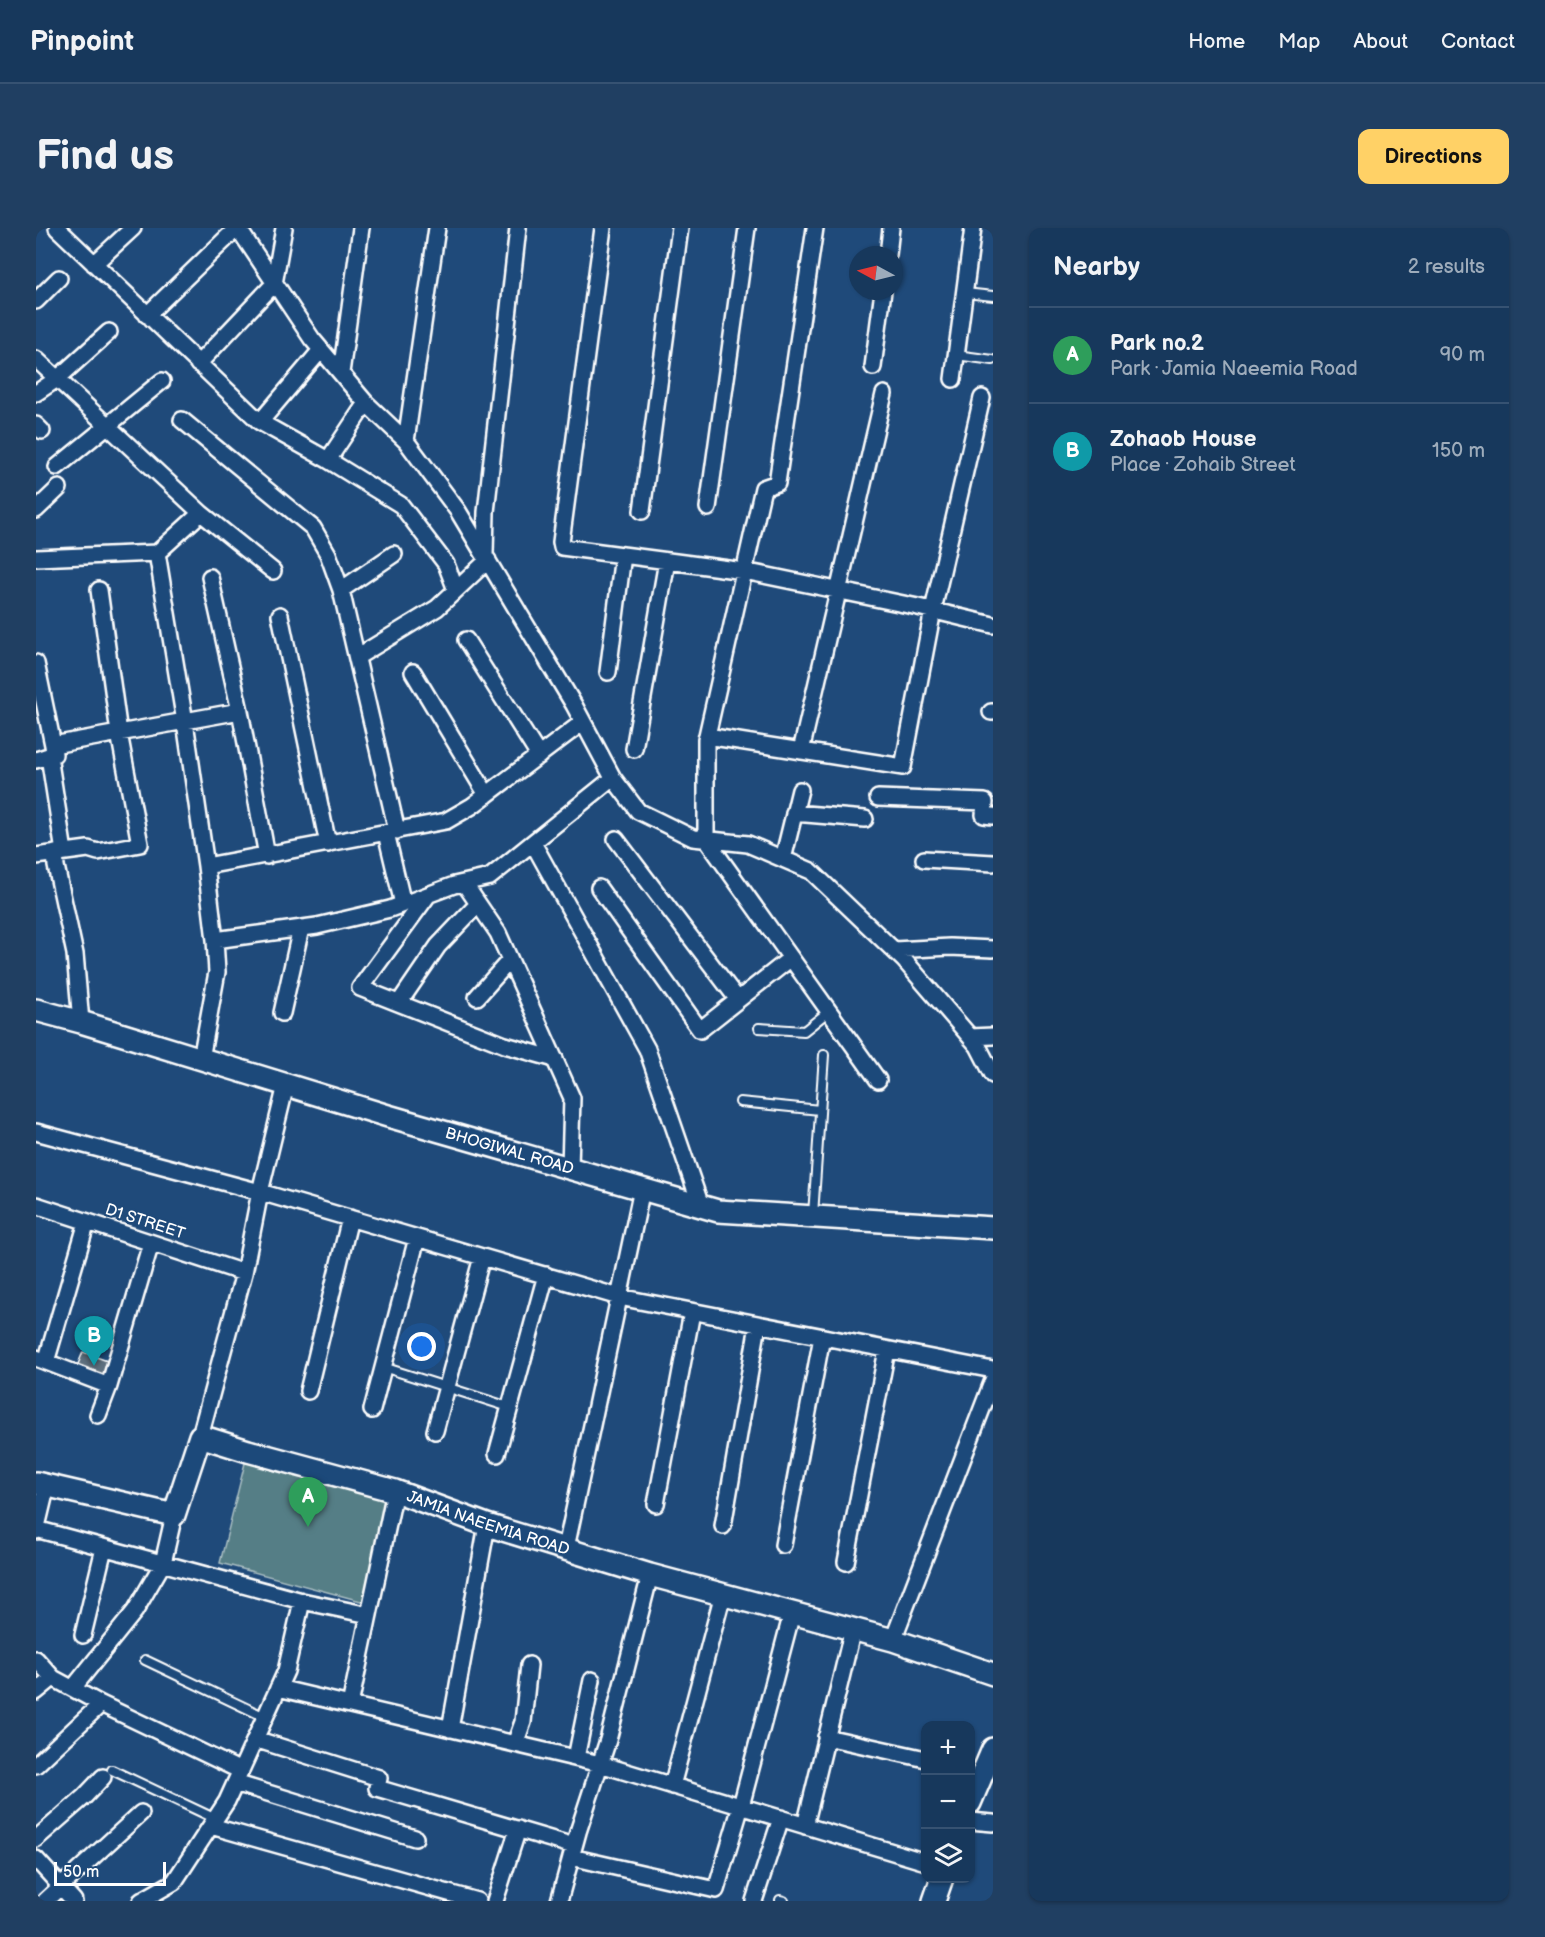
<!DOCTYPE html>
<meta charset="utf-8">
<style>
:root{--surface:#17385c;--page:#203f62;--text:#f1f3f6;--muted:#9eacbb;--line:#365272;--accent:#ffd166}
body{margin:0;font-family:"Balsamiq Sans",sans-serif;background:var(--page);color:var(--text)}
.controls{position:absolute;right:18px;bottom:18px;display:grid;overflow:hidden;border-radius:12px;box-shadow:0 2px 4px #0004}
.controls button{width:54px;height:54px;display:grid;place-items:center;padding:0;border:0;border-bottom:2px solid var(--line);background:var(--surface);color:var(--text);font:30px sans-serif}
.compass{position:absolute;left:813px;top:18px;width:54px;height:54px;border-radius:50%;background:var(--surface);box-shadow:0 2px 4px #0004;rotate:277deg}
.scale{position:absolute;left:18px;bottom:15px;width:112px;box-sizing:border-box;padding-left:6px;border:3px solid #fff;border-top:0;font-size:16px;line-height:21px;white-space:nowrap;color:#fff;-webkit-text-stroke:4px #1f4a7a;paint-order:stroke}
.you{position:absolute;left:386px;top:1119px;width:21px;height:21px;margin:-15px;border:4px solid #fff;border-radius:50%;background:#1a73e8;box-shadow:0 0 0 9px #1a73e833}
.badge{display:grid;place-items:center;width:39px;height:39px;border-radius:50%;background:var(--accent);color:#fff;font-size:20px;font-weight:700}
.pin{position:absolute;translate:-50% -50px;filter:drop-shadow(0 2px 3px #0008)}
.pin::after{content:'';position:absolute;top:32px;width:21px;height:18px;background:inherit;clip-path:polygon(0 0,100% 0,50% 100%)}
.list{margin:0;padding:0;list-style:none}
h2{display:flex;justify-content:space-between;align-items:center;height:78px;margin:0;padding:0 24px;font-size:26px}
h2 small{font-size:20px;font-weight:400;color:var(--muted)}
.list li{display:grid;grid-template-columns:39px 1fr auto;gap:18px;align-items:center;box-sizing:border-box;height:96px;padding:0 24px;border-top:2px solid var(--line)}
.list b{display:block;font-size:22px;white-space:nowrap}
.list p{margin:0;font-size:20px;white-space:nowrap;color:var(--muted)}
.list em{font-size:20px;font-style:normal;color:var(--muted)}
.icon{flex:none;width:33px;height:33px;fill:none;stroke:currentColor;stroke-width:2;stroke-linecap:round;stroke-linejoin:round}
.map{position:relative;flex:none;width:957px;height:1673px;overflow:hidden;border-radius:12px}
header{display:flex;align-items:center;gap:36px;box-sizing:border-box;height:84px;padding:0 30px;background:var(--surface);border-bottom:2px solid var(--line)}
header strong{font-size:28px}
nav{display:flex;gap:33px;margin-inline-start:auto;font-size:21px}
.intro{display:flex;align-items:center;justify-content:space-between;box-sizing:border-box;height:144px;padding:0 36px}
h1{margin:0;font-size:42px}
.button{padding:15px 27px;border-radius:12px;background:var(--accent);color:#111;font-size:21px;font-weight:700}
main{display:flex;gap:36px;padding:0 36px}
aside{flex:1;background:var(--surface);border-radius:12px;box-shadow:0 2px 4px #0004}
.map>svg:first-child{display:block}
.green{fill:#557e86;stroke:#aabec2;stroke-width:1.5}
.building{fill:#5f7180;stroke:#fff;stroke-width:1.5}
.lines{fill:none;stroke-linecap:round;stroke-linejoin:round}
.lane-casing{stroke:#fff;stroke-width:12}
.street-casing{stroke:#fff;stroke-width:20}
.secondary-casing{stroke:#fff;stroke-width:26}
.lane{stroke:#1f4a7a;stroke-width:8}
.street{stroke:#1f4a7a;stroke-width:15}
.secondary{stroke:#1f4a7a;stroke-width:21}
.labels{text-anchor:middle;dominant-baseline:central;stroke-width:4.5;stroke-linejoin:round;paint-order:stroke}
.street-label{font-size:16px;fill:#fff;stroke:#1f4a7a}
</style>
<header>
<strong>Pinpoint</strong>
<nav><a>Home</a><a>Map</a><a>About</a><a>Contact</a></nav>
</header>
<div class="intro"><h1>Find us</h1><a class="button">Directions</a></div>
<main>
<div class="map">
<svg width="957" height="1673" viewBox="0 0 957 1673">
<rect width="100%" height="100%" fill="#1f4a7a"/>
<filter id="ink" filterUnits="userSpaceOnUse"><feTurbulence type="fractalNoise" baseFrequency=".0167" numOctaves="2"/><feDisplacementMap in="SourceGraphic" scale="12" xChannelSelector="R" yChannelSelector="G"/><feConvolveMatrix kernelMatrix="1 2 1 2 8 2 1 2 1" color-interpolation-filters="sRGB"/></filter>
<g filter="url(#ink)">
<path class="green" d="M212,1223L359,1263L336,1376L184,1335Z"/>
<path class="building" d="M47,1124L74,1134L70,1154L40,1141Z"/>
<g class="lines">
<g class="lane-casing">
<path id="lane" d="M929,65L957,68
M920,127L957,132
M723,800L768,803L793,783
M704,874L784,882
M777,987L788,827
M347,1139L473,1179
M109,1432L229,1489
M76,1542L180,1591
M744,1672L748,1673"/>
</g>
<g class="street-casing">
<path id="street" d="M21,0L224,194L292,232L365,277L410,336L420,362
M202,0L276,111L330,175L370,213L422,283L538,477L577,550L602,583L657,610L712,616L775,643L868,732L942,818L957,847
M567,0L525,314L526,319L708,343L882,379L957,397
M779,0L741,255L727,260L670,512V611L842,852
M852,27L855,0
M58,36L97,0
M0,73L23,50
M111,87L201,0
M0,131L165,285
M162,136L238,56L248,0
M837,139L847,63
M305,145L325,0
M917,151L937,0
M0,165L21,151L73,104
M146,192L277,300L292,326L305,362L361,603
M224,194L285,122
M0,197L6,203
M370,213L401,0
M292,232L330,175
M21,239L126,153
M672,280L711,0
M0,282L23,260
M606,283L644,0
M449,327L450,284L482,0
M0,330L121,325
M174,349L204,483L231,628
M305,362L358,326
M244,387L292,616
M430,412L503,528
M321,429L401,380L452,332
M0,435L17,517
M377,444L451,567
M572,444L587,327
M955,484H957
M671,508L867,539L897,382L946,170
M598,521L631,333
M765,523L848,166
M13,528L28,624
M0,532L18,526L17,517L204,483
M842,570L949,574L948,587L957,588
M758,585L829,591
M350,605L367,676
M580,611L702,772
M497,615L611,821L665,978
M19,625L20,638L39,726L45,794
M0,628L52,621L62,624L104,616L83,505L63,362
M747,631L764,562
M888,631L957,635
M170,638L410,593L436,578L547,494
M428,655L462,705L536,870L534,940
M563,660L664,802L755,730
M392,667L324,760L469,817L519,831
M179,712L281,698L354,681L418,657L454,649L577,550
M858,722L914,719L957,721
M441,769L474,732
M363,775L402,718L442,676
M246,785L265,700
M934,809L957,808
M165,831L181,744L179,712L170,638L149,494L121,325L165,285L237,343
M250,857L224,964L583,1069L957,1142
M0,904L224,964L208,1045L164,1208
M0,977L208,1045
M0,1130L73,1158
M10,1134L51,994
M272,1163L314,990
M336,1182L381,1010
M62,1187L73,1158L115,1015
M399,1203L446,1029
M461,1226L510,1047
M620,1276L656,1084
M687,1298L722,1097
M0,1301L266,1373L333,1387
M0,1303L11,1257
M747,1317L786,1109
M530,1320L606,961
M810,1334L851,1122
M47,1407L68,1320
M857,1412L957,1152
M0,1431L17,1450L65,1476L205,1543
M37,1460L99,1383L127,1335L138,1287
M242,1460L564,1536L890,1634
M0,1464L17,1450
M314,1477L359,1263
M414,1501L451,1297
M790,1509L890,1531
M219,1511L343,1550L341,1560L538,1618
M479,1516L487,1494L493,1437
M540,1530L556,1452
M0,1537L65,1476
M199,1555L379,1610
M636,1558L687,1366
M934,1593L957,1595
M175,1598L441,1673
M769,1598L817,1401
M0,1611L48,1569L67,1549
M535,1629L680,1662L705,1578L756,1385
M0,1631L38,1673
M9,1673L105,1585
M105,1673L138,1654L191,1573L250,1443L266,1373
M459,1673L482,1601
M523,1673L542,1604L572,1512L614,1347
M718,1673L745,1590"/>
</g>
<g class="secondary-casing">
<g id="secondary">
<path id="s1" d="M0,782L45,794L352,888L682,983L957,1000"/>
<path id="s2" d="M0,1255L138,1287L164,1208L212,1223L359,1263L451,1297L614,1347L857,1412L957,1446"/>
<path d="M934,1575L957,1521"/>
<path d="M898,1673L906,1650"/>
</g>
</g>
<use href="#lane" class="lane"/>
<use href="#street" class="street"/>
<use href="#secondary" class="secondary"/>
</g>
</g>
<g class="labels">
<g class="street-label">
<text stroke="none"><textPath href="#s1" startOffset="494">BHOGIWAL ROAD</textPath></text>
<text transform="translate(109 994) rotate(18)">D1 STREET</text>
<text stroke="none"><textPath href="#s2" startOffset="526">JAMIA NAEEMIA ROAD</textPath></text>
</g>
</g>
</svg>
<div class="controls">
<button>+</button>
<button>−</button>
<button><svg class="icon" aria-label="layers" viewBox="0 0 24 24"><path d="M12 4l9 5-9 5-9-5zM3 14l9 5 9-5"/></svg></button>
</div>
<svg class="compass" viewBox="-18 -18 36 36"><path d="M0-13l5 13h-10z" fill="#e53935"/><path d="M0 13l5-13h-10z" fill="#9eacbb"/></svg>
<div class="scale">50 m</div>
<div class="you"></div>
<div class="pin badge" style="left:272px;top:1299px;background:#2e9e5b">A</div>
<div class="pin badge" style="left:58px;top:1138px;background:#0f9aa8">B</div>
</div>
<aside>
<h2>Nearby<small>2 results</small></h2>
<ul class="list">
<li><span class="badge" style="background:#2e9e5b">A</span><div><b>Park no.2</b><p>Park · Jamia Naeemia Road</p></div><em>90 m</em></li>
<li><span class="badge" style="background:#0f9aa8">B</span><div><b>Zohaob House</b><p>Place · Zohaib Street</p></div><em>150 m</em></li>
</ul>
</aside>
</main>
